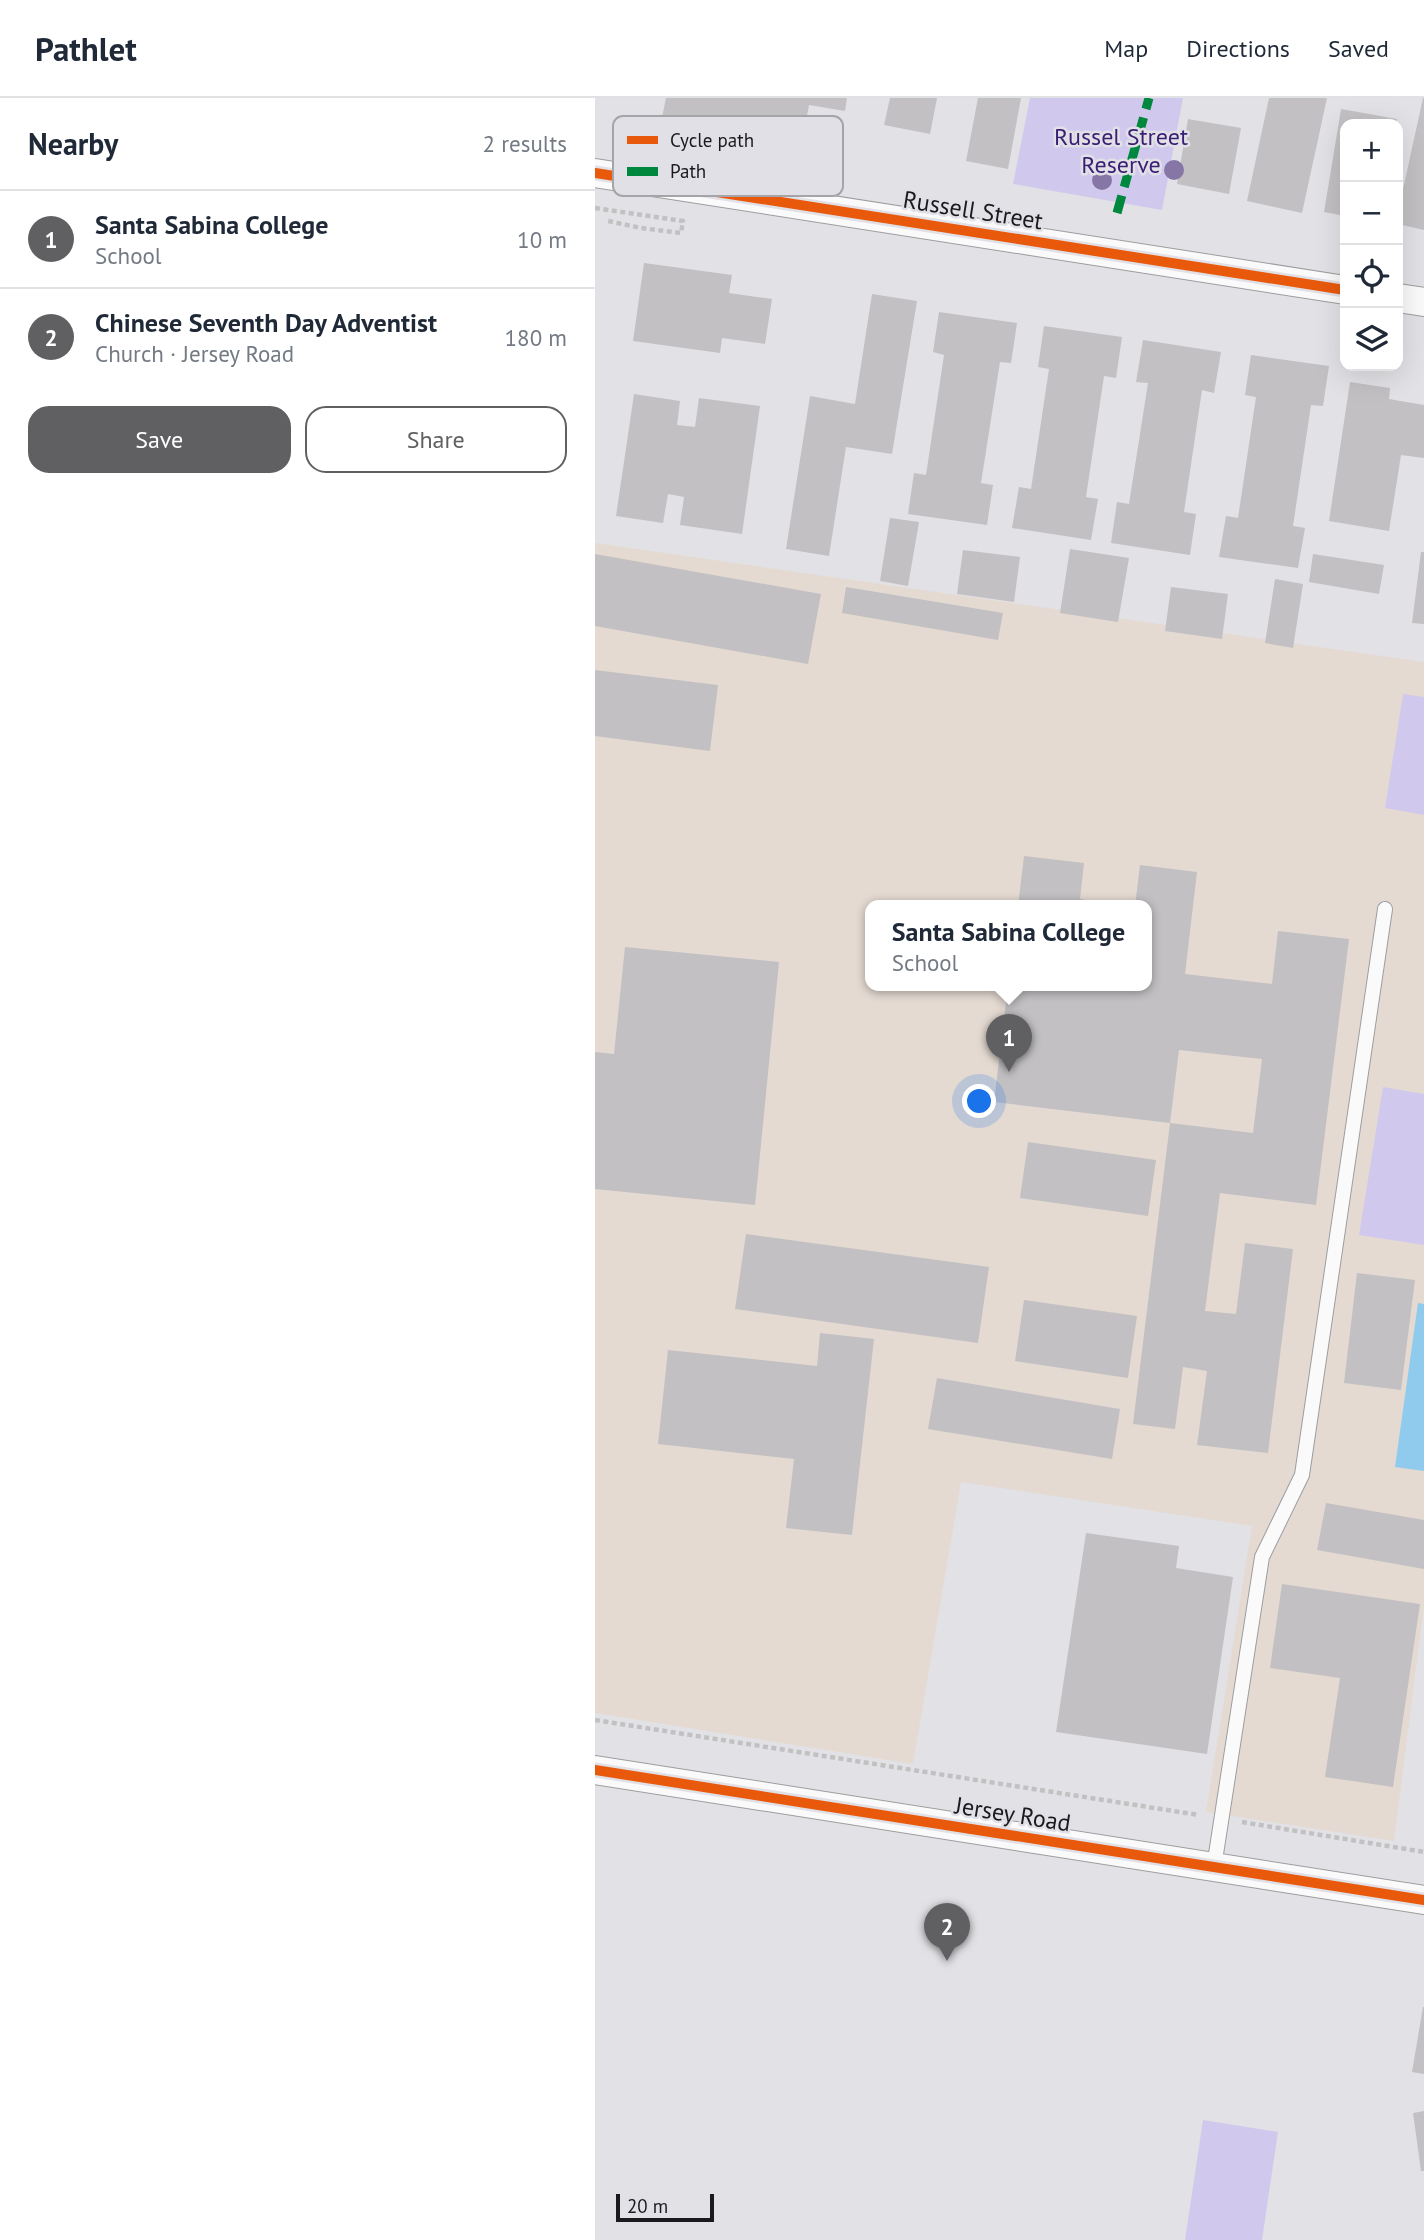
<!DOCTYPE html>
<meta charset="utf-8">
<style>
:root{--surface:#fff;--page:#f2f2f3;--text:#1f2937;--muted:#747a83;--line:#e0e1e3;--accent:#606062}
body{margin:0;font-family:"PT Sans",sans-serif;background:var(--page);color:var(--text)}
.controls{position:absolute;right:21px;top:21px;display:grid;overflow:hidden;border-radius:14px;box-shadow:0 7px 28px #0002}
.controls button{width:63px;height:63px;display:grid;place-items:center;padding:0;border:0;border-bottom:2px solid var(--line);background:var(--surface);color:var(--text);font:35px sans-serif}
.scale{position:absolute;left:21px;bottom:18px;width:98px;box-sizing:border-box;padding-left:7px;border:4px solid #1a1a1c;border-top:0;font-size:19px;line-height:24px;white-space:nowrap;color:#1a1a1c;-webkit-text-stroke:5px #e1e0e6;paint-order:stroke}
.you{position:absolute;left:385px;top:1004px;width:24px;height:24px;margin:-18px;border:5px solid #fff;border-radius:50%;background:#1a73e8;box-shadow:0 0 0 10px #1a73e833}
.badge{display:grid;place-items:center;width:46px;height:46px;border-radius:50%;background:var(--accent);color:#fff;font-size:23px;font-weight:700}
.pin{position:absolute;translate:-50% -58px;filter:drop-shadow(0 2px 4px #0008)}
.pin::after{content:'';position:absolute;top:37px;width:24px;height:21px;background:inherit;clip-path:polygon(0 0,100% 0,50% 100%)}
.popup{position:absolute;left:270px;top:802px;width:287px;height:91px;box-sizing:border-box;display:grid;place-content:center;border-radius:14px;background:var(--surface);filter:drop-shadow(0 2px 5px #0005);font-size:23px;white-space:nowrap;color:var(--muted)}
.popup b{font-size:26px;color:var(--text)}
.popup::after{content:'';position:absolute;left:50%;top:100%;margin-left:-14px;border:14px solid transparent;border-top-color:var(--surface)}
.list{margin:0;padding:0;list-style:none}
h2{display:flex;justify-content:space-between;align-items:center;height:91px;margin:0;padding:0 28px;font-size:30px}
h2 small{font-size:23px;font-weight:400;color:var(--muted)}
.list li{display:grid;grid-template-columns:46px 1fr auto;gap:21px;align-items:center;box-sizing:border-box;height:98px;padding:0 28px;border-top:2px solid var(--line)}
.list b{display:block;font-size:26px;white-space:nowrap}
.list p{margin:0;font-size:23px;white-space:nowrap;color:var(--muted)}
.list em{font-size:23px;font-style:normal;color:var(--muted)}
.actions{display:flex;gap:14px;padding:21px 28px}
.actions a{flex:1;padding:16px 0;border:2px solid var(--accent);border-radius:21px;text-align:center;font-size:24px;color:var(--accent)}
.actions .main{background:var(--accent);color:#fff}
.icon{flex:none;width:38px;height:38px;fill:none;stroke:currentColor;stroke-width:2;stroke-linecap:round;stroke-linejoin:round}
.map{position:relative;flex:none;width:829px;height:2142px;overflow:hidden}
header{display:flex;align-items:center;gap:42px;box-sizing:border-box;height:98px;padding:0 35px;background:var(--surface);border-bottom:2px solid var(--line)}
header strong{font-size:33px}
nav{display:flex;gap:38px;margin-inline-start:auto;font-size:24px}
main{display:flex}
aside{flex:1;background:var(--surface)}
.map>svg:first-child{display:block}
.education{fill:#e4dad2;fill-rule:evenodd}
.green{fill:#d0c9ed}
.water{fill:#90cbed}
.building{fill:#c2c0c3}
.lines{fill:none;stroke-linecap:round;stroke-linejoin:round}
.lane-casing{stroke:#9d9d9f;stroke-width:16}
.street-casing{stroke:#9d9d9f;stroke-width:30}
.path{stroke:#c2c1c2;stroke-width:4.5;stroke-dasharray:5 3.5;stroke-linecap:butt}
.lane{stroke:#fbfafb;stroke-width:14}
.street{stroke:#fbfafb;stroke-width:28}
.quiet{stroke:#00873e;stroke-width:9;stroke-dasharray:18 9;stroke-linecap:butt}
.cycleway-casing{stroke:#e1e0e6;stroke-width:15}
.cycleway{stroke:#e8590c;stroke-width:10}
.tree{fill:#8676a6}
.labels{text-anchor:middle;dominant-baseline:central;stroke-width:5;stroke-linejoin:round;paint-order:stroke}
.park-label{font-size:24px;fill:#3a1e73;stroke:#e1e0e6}
.street-label{font-size:24px;fill:#1a1a1c;stroke:#e1e0e6}
.key{fill:#e1e0e6;stroke:#a5a5a9;stroke-width:2}
.key-label{font-size:19px;fill:#1a1a1c}
</style>
<header>
<strong>Pathlet</strong>
<nav><a>Map</a><a>Directions</a><a>Saved</a></nav>
</header>
<main>
<aside>
<h2>Nearby<small>2 results</small></h2>
<ul class="list">
<li><span class="badge">1</span><div><b>Santa Sabina College</b><p>School</p></div><em>10 m</em></li>
<li><span class="badge">2</span><div><b>Chinese Seventh Day Adventist</b><p>Church · Jersey Road</p></div><em>180 m</em></li>
</ul>
<div class="actions"><a class="main">Save</a><a>Share</a></div>
</aside>
<div class="map">
<svg width="829" height="2142" viewBox="0 0 829 2142">
<rect width="100%" height="100%" fill="#e2e1e5"/>
<path class="education" d="M0,445L829,564V1507L799,1743L611,1714L657,1428L366,1384L318,1666L0,1615ZM276,808H552V888H276Z"/>
<path class="green" d="M435,0H588L567,112L418,86Z
M808,596L829,599V717L790,710Z
M788,989L829,996V1147L764,1137Z
M608,2022L683,2034L667,2142H590Z"/>
<path class="water" d="M823,1205L829,1206V1373L800,1369Z"/>
<path class="building" d="M71,0H252L250,13L214,7L209,33L136,19L132,36L66,24Z
M295,0H342L335,36L289,27Z
M383,0H426L413,71L371,63Z
M674,0H732L707,115L652,103Z
M828,0H829V132L803,126V114Z
M746,11L802,21L801,26H750V118L729,114Z
M593,21L646,30L634,96L582,86Z
M49,165L137,177L134,195L177,201L170,246L127,240L125,255L38,243Z
M277,196L322,203L297,356L251,349L234,458L191,451L215,298L260,306Z
M344,214L422,225L416,265L405,264L386,385L398,387L392,427L313,416L319,375L331,377L349,257L338,254Z
M449,228L527,239L521,280L509,278L491,399L503,401L496,442L417,430L424,389L436,391L454,271L443,269Z
M548,242L626,254L619,295L607,292L589,414L601,416L595,457L516,445L522,404L534,406L553,285L541,284Z
M656,257L734,268L728,308L716,307L698,428L710,430L703,470L624,459L631,418L643,420L661,299L650,297Z
M755,284L795,290L794,301L829,307V360L806,357L794,433L734,423Z
M39,296L85,303L82,327L100,329L104,300L165,308L147,436L85,427L89,399L73,396L68,425L21,418Z
M295,420L324,424L313,488L285,483Z
M475,451L534,460L523,524L465,515Z
M368,452L425,459L419,504L362,496Z
M826,454H829V526L817,525Z
M0,456L226,496L213,566L0,528Z
M718,456L789,467L784,496L714,484Z
M680,481L708,486L698,550L670,545Z
M251,489L408,515L403,542L247,515Z
M576,489L633,496L627,541L570,533Z
M0,572L123,587L115,653L0,638Z
M429,758L489,765L485,801L527,808H423Z
M545,767L602,774L590,876L677,886L683,833L754,841L721,1107L625,1095L610,1213L641,1216L650,1145L698,1151L673,1355L602,1347L612,1273L588,1269L580,1331L538,1326L575,1025L658,1035L667,961L584,952L575,1025L399,1004L413,888H552V808H540Z
M30,849L184,864L160,1107L0,1091V954L19,956Z
M433,1044L561,1062L553,1118L425,1100Z
M151,1136L394,1169L383,1245L140,1211Z
M762,1175L820,1182L806,1292L749,1285Z
M429,1202L542,1218L533,1280L420,1263Z
M225,1235L279,1241L257,1437L191,1430L199,1361L63,1346L73,1252L222,1268Z
M342,1280L525,1311L517,1361L333,1331Z
M731,1405L829,1422V1471L722,1452Z
M491,1435L584,1448L581,1470L638,1479L612,1656L461,1634Z
M687,1486L825,1506L798,1689L730,1679L745,1580L675,1570Z
M828,1909H829V1976L817,1974Z
M829,2013V2073H826L818,2015Z"/>
<g class="lines">
<g class="lane-casing">
<path id="lane" d="M619,1769L667,1459L707,1377L790,811"/>
</g>
<g class="street-casing">
<path id="street" d="M0,75L750,192
M803,200L829,204
M0,1672L829,1802"/>
</g>
<path class="path" d="M0,110L88,123L86,135L46,130L13,123
M0,1622L604,1717
M647,1724L829,1754"/>
<use href="#lane" class="lane"/>
<use href="#street" class="street"/>
<path class="quiet" d="M522,115L554,0"/>
<g class="cycleway-casing">
<path id="cycleway" d="M0,75L750,192
M0,1672L829,1802"/>
</g>
<use href="#cycleway" class="cycleway"/>
</g>
<g class="tree">
<circle cx="579" cy="72" r="10"/>
<circle cx="507" cy="82" r="10"/>
</g>
<g class="labels">
<g class="park-label">
<text x="526" y="38">Russel Street<tspan x="526" dy="28">Reserve</tspan></text>
</g>
<g class="street-label">
<text transform="translate(378 112) rotate(9)">Russell Street</text>
<text transform="translate(418 1716) rotate(9)">Jersey Road</text>
</g>
</g>
<rect x="18" y="18" width="230" height="80" rx="10" class="key"/>
<rect x="32" y="38" width="31" height="8" fill="#e8590c"/>
<rect x="32" y="69" width="31" height="9" fill="#00873e"/>
<g class="key-label">
<text x="75" y="49">Cycle path</text>
<text x="75" y="80">Path</text>
</g>
</svg>
<div class="controls">
<button>+</button>
<button>−</button>
<button><svg class="icon" aria-label="locate" viewBox="0 0 24 24"><circle cx="12" cy="12" r="6"/><path d="M12 2v4M12 18v4M2 12h4M18 12h4"/></svg></button>
<button><svg class="icon" aria-label="layers" viewBox="0 0 24 24"><path d="M12 4l9 5-9 5-9-5zM3 14l9 5 9-5"/></svg></button>
</div>
<div class="scale">20 m</div>
<div class="you"></div>
<div class="pin badge" style="left:414px;top:974px">1</div>
<div class="popup"><b>Santa Sabina College</b>School</div>
<div class="pin badge" style="left:352px;top:1863px">2</div>
</div>
</main>
